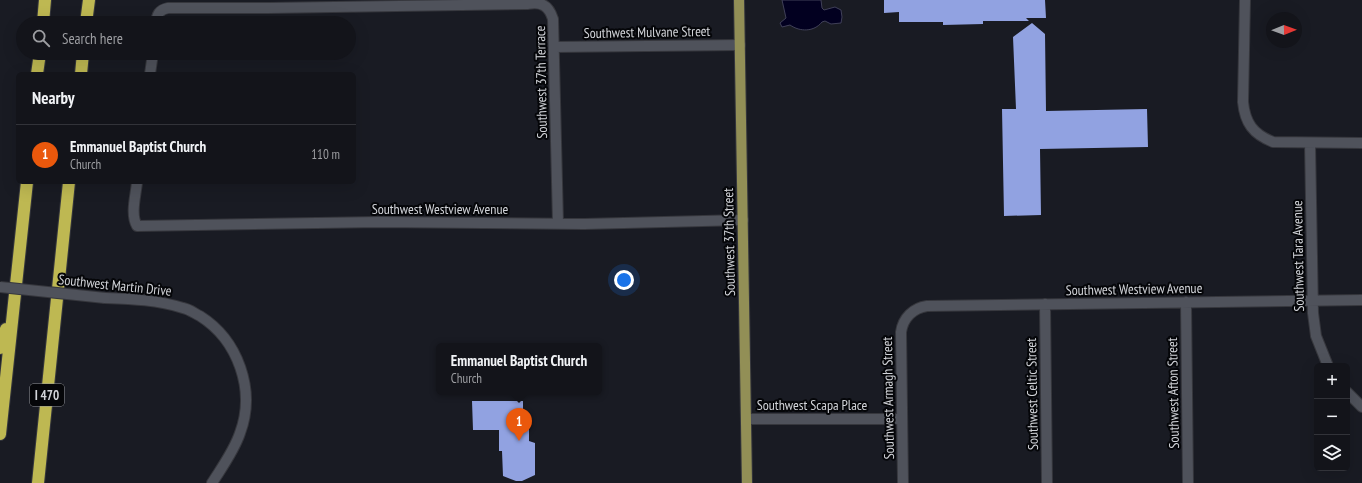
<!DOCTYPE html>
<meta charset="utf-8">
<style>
:root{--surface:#13141a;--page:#1c1d23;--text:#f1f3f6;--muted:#9d9ea2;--line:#323339;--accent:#ea580c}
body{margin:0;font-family:"PT Sans Narrow",sans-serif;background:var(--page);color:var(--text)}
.controls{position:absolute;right:12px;bottom:12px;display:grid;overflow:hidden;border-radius:6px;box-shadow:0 4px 16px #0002}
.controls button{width:36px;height:36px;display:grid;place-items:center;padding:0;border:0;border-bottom:1px solid var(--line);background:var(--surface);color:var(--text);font:20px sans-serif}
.compass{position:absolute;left:1266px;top:12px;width:36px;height:36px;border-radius:50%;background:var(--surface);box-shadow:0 4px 16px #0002;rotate:89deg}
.you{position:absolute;left:624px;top:280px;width:14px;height:14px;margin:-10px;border:3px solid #fff;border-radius:50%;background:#1a73e8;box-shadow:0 0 0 6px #1a73e833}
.badge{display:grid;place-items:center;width:26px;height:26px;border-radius:50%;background:var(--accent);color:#fff;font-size:13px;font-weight:700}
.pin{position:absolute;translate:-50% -33px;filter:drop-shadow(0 1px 2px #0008)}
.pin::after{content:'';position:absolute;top:21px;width:14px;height:12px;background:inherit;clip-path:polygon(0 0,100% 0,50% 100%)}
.popup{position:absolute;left:436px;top:343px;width:166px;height:52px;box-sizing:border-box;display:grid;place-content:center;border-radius:6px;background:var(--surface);filter:drop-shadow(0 1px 3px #0005);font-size:13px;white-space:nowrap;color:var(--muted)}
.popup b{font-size:15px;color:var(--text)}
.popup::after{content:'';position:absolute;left:50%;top:100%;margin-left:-8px;border:8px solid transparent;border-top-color:var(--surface)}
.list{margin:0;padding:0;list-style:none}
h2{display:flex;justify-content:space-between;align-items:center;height:52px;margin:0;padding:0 16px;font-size:17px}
h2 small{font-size:13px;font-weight:400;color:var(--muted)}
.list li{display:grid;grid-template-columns:26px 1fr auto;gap:12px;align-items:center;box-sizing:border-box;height:60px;padding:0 16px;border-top:1px solid var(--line)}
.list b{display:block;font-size:15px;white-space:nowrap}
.list p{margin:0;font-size:13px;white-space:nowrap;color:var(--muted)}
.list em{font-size:13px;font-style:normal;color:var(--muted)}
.icon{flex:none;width:22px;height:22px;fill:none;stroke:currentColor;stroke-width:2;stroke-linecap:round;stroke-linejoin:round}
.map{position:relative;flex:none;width:1362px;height:483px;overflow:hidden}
.search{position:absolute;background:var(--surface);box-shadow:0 4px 16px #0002;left:16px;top:16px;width:340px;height:44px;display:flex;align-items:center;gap:10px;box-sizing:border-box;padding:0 14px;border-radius:22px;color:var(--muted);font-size:15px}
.panel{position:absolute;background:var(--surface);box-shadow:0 4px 16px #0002;left:16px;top:72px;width:340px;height:112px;border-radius:6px}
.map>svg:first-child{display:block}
.water{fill:#020020;stroke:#404058}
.building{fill:#91a2e1}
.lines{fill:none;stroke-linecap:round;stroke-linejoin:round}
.minor-casing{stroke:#36373d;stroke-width:12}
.major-casing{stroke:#36373d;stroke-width:12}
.highway-casing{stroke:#36373d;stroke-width:14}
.minor{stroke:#4f525b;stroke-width:10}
.major{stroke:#928f56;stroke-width:10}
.highway{stroke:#beb852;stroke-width:12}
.minor-bridge-casing{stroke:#36373d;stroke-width:12;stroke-linecap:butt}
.minor-bridge{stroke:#4f525b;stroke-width:10}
.labels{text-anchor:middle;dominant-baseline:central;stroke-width:4;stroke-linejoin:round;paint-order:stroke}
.shield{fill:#050609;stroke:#94969b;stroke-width:1}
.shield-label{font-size:13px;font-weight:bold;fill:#d2d4d9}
.street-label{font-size:14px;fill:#d2d4d9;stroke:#050609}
</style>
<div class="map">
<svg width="1362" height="483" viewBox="0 0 1362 483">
<rect width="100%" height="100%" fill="#191b23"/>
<path class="water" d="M782,0H821L822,8L824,10L835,7L841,10L842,17L841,23L831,24L825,21L822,22C814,32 800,32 790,25L782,27L780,23L786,18Z"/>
<path class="building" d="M884,0H1045L1046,18H1026L1029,21H983V24L943,25V22H899V12L884,13Z
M1032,23L1045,34L1046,111L1147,109L1148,147L1040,149L1041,215L1004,216L1002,109H1016L1013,37Z
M472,401H523V415H529V441L535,443V475L522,481H516L503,476L502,451H499V430H473Z"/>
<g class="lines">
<g class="minor-casing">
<path id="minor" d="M1245,0L1243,102C1245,123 1253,134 1273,142L1362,143
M156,23C157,14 159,10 168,8H269L528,4C541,1 549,6 553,19L558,223
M554,47L740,45
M150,74L153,53
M1310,143L1313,313L1316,336L1328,366
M137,182C136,195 130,214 137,226L379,222L584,224L743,220
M105,298C132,299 158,300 183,308C189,309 194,313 200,316C238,340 256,390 240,433C234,451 222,467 212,483
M1186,302L1188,483
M1045,304L1047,483
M1347,392L1362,407
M746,419H902
M903,483L901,332C903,318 913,308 927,306L1362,300"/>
</g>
<g class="major-casing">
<path id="major" d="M739,0L747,483"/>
</g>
<g class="highway-casing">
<path id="highway" d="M43,23L45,0
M86,23L89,0
M37,74L40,53
M81,74L83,53
M0,348L6,329
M0,434L27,182
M38,483L69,182"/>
</g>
<use href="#minor" class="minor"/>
<use href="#major" class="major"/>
<use href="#highway" class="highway"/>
<g class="minor-bridge-casing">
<path id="minor-bridge" d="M0,287L105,298"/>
</g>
<use href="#minor-bridge" class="minor-bridge"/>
</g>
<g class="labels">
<rect class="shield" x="30" y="384" width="34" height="22" rx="3"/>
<g class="shield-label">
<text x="47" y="395">I 470</text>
</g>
<g class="street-label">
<text transform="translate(647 32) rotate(-1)">Southwest Mulvane Street</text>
<text transform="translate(541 82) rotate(-91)">Southwest 37th Terrace</text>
<text x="440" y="209">Southwest Westview Avenue</text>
<text transform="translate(729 242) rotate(-91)">Southwest 37th Street</text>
<text transform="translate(1298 256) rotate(-91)">Southwest Tara Avenue</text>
<text transform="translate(115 285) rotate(6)">Southwest Martin Drive</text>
<text transform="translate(1134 289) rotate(-1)">Southwest Westview Avenue</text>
<text transform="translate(1173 393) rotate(-91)">Southwest Afton Street</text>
<text transform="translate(1032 394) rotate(-91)">Southwest Celtic Street</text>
<text transform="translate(888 398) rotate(-91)">Southwest Armagh Street</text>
<text x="812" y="405">Southwest Scapa Place</text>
</g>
</g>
</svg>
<div class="controls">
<button>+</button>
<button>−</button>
<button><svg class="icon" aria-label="layers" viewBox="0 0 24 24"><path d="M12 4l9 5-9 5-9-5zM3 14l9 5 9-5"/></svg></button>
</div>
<svg class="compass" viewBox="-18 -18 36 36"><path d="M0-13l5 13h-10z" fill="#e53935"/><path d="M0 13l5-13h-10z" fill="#9d9ea2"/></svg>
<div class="you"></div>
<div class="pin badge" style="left:519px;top:441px">1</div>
<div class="popup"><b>Emmanuel Baptist Church</b>Church</div>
<div class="search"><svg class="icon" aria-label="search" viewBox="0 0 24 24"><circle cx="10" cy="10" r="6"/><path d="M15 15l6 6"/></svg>Search here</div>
<section class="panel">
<h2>Nearby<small></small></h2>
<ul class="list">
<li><span class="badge">1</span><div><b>Emmanuel Baptist Church</b><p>Church</p></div><em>110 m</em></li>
</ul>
</section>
</div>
